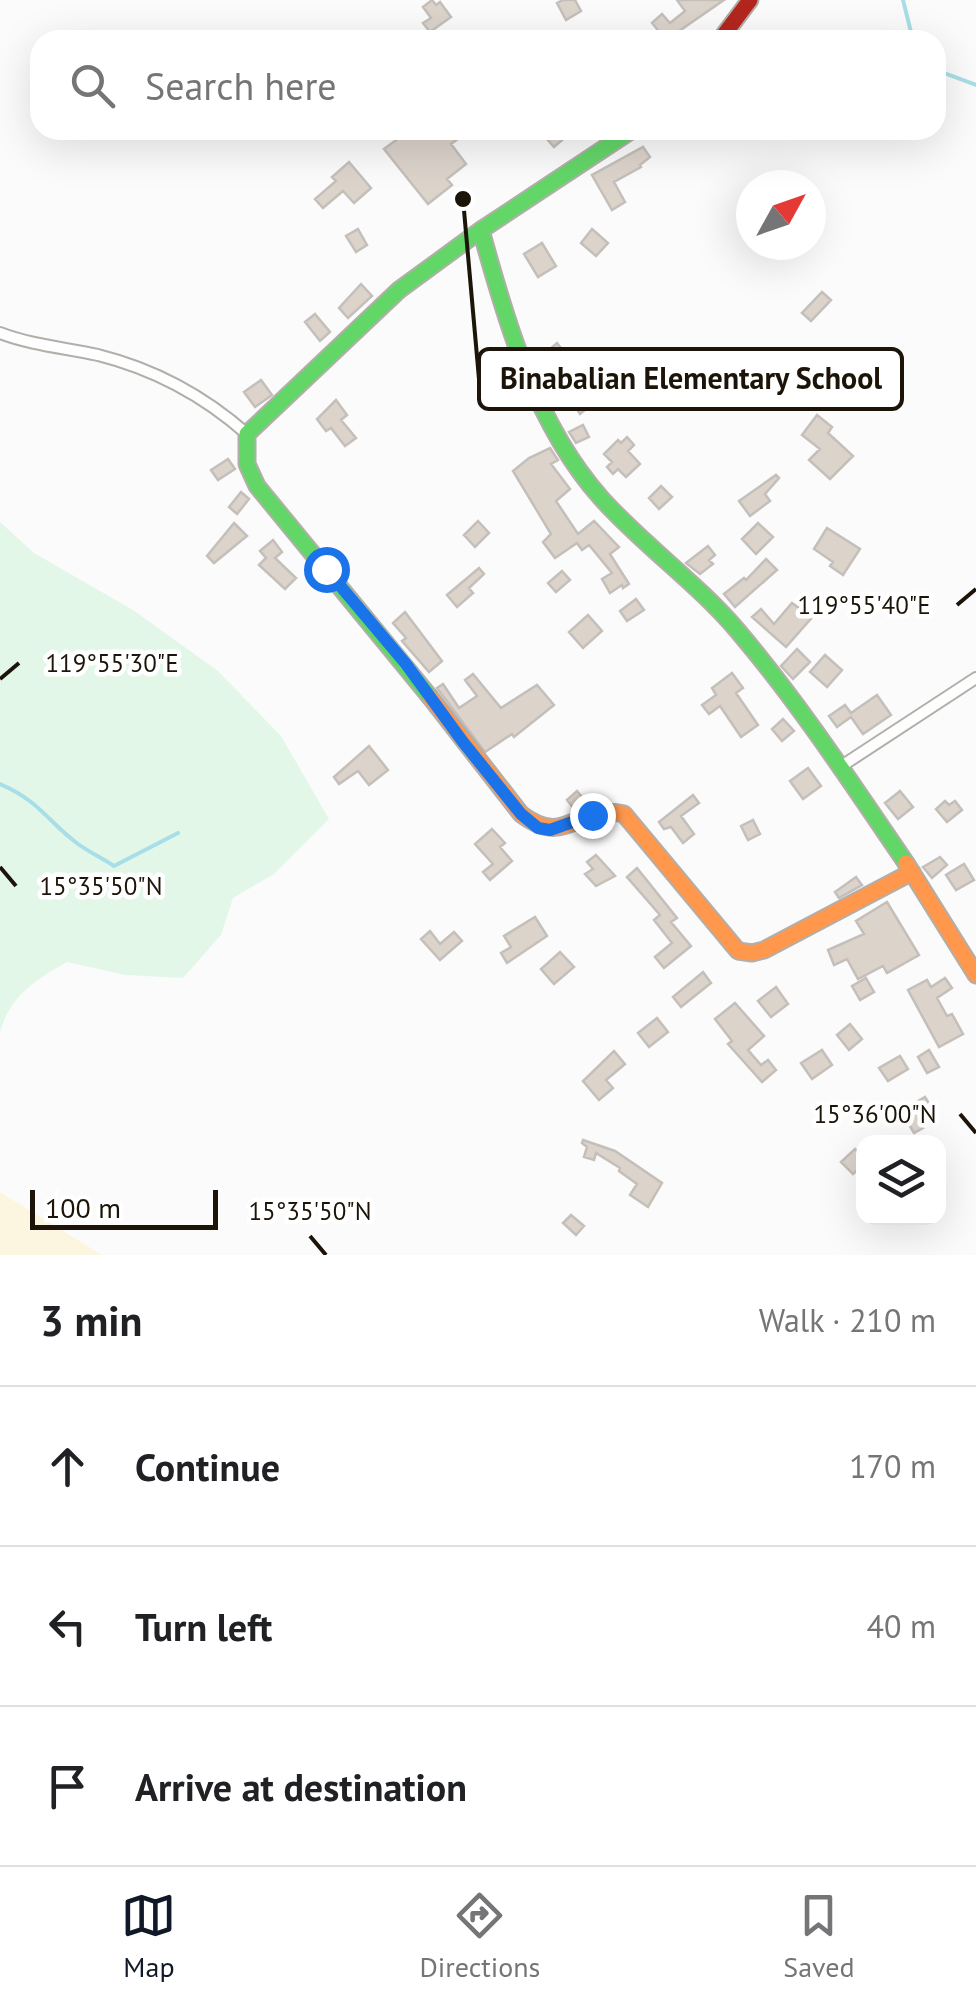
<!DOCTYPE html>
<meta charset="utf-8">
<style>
:root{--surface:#fff;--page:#f6f6f6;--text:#202124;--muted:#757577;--line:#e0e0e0;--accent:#111827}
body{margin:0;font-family:"PT Sans",sans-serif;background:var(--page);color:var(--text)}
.controls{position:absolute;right:30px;bottom:30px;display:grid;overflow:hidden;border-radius:20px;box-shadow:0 10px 40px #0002}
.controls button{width:90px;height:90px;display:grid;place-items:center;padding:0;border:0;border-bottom:2px solid var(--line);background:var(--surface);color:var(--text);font:50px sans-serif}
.compass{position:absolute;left:736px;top:170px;width:90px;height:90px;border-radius:50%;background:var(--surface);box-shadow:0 10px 40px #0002;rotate:50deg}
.scale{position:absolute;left:30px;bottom:25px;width:188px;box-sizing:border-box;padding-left:10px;border:5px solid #1c1409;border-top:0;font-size:28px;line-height:35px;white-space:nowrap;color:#1c1409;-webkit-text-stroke:8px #fff;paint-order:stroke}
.stop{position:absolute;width:30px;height:30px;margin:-22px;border:8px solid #1a73e8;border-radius:50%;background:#fff}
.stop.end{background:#1a73e8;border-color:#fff;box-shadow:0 2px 10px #0008}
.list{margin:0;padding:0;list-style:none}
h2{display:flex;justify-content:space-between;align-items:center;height:130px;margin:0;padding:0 40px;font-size:42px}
h2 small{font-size:32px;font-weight:400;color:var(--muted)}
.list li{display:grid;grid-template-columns:65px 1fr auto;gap:30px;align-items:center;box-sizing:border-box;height:160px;padding:0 40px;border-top:2px solid var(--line)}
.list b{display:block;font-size:38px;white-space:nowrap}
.list em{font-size:32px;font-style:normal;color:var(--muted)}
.icon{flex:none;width:55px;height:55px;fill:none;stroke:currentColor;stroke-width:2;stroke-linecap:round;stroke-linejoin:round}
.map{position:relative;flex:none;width:976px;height:1255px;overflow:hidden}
.search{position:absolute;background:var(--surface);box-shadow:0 10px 40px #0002;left:30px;right:30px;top:30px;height:110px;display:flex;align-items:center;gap:25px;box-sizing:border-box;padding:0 35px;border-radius:30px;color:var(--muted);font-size:38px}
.sheet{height:610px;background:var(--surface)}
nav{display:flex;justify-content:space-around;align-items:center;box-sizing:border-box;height:140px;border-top:2px solid var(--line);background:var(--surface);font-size:28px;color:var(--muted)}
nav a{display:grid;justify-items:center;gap:5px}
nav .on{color:var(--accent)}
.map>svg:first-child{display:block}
.green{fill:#e3f7e9}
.sand{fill:#fcf6e1}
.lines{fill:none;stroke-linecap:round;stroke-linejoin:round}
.stream{stroke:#a8dee7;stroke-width:4}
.building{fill:#dcd3cb;stroke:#c4bfba;stroke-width:2.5}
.street-casing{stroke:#b2aea9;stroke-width:14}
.fast-casing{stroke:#b2aea9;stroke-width:19}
.slow-casing{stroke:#b2aea9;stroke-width:19}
.jam-casing{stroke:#b2aea9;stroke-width:19}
.street{stroke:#fefefe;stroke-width:10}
.fast{stroke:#63d668;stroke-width:15}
.slow{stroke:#ff974d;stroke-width:15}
.jam{stroke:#b3261e;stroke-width:15}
.route{stroke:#1a73e8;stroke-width:12}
.ticks{fill:none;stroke:#1c1409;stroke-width:4}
.ticks-label{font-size:25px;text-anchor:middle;fill:#1c1409;stroke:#fff;stroke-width:9;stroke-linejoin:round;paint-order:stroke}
.leader{fill:none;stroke:#1c1409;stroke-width:4}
.callout-dot{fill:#1c1409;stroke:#fff;stroke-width:4}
.callout{fill:#fff;stroke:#1c1409;stroke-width:4}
.callout-label{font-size:30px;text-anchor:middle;font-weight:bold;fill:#1c1409}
</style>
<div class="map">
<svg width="976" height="1255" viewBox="0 0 976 1255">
<rect width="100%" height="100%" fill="#fbfbfb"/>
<path class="green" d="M0,522L34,553L133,610L218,671L281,736L329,819L274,874L233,898L221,935L183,978L125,975L67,962C35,980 11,995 0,1032Z"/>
<path class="sand" d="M0,1191V1192L102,1255H0Z"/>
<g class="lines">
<path class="stream" d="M903,0L913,40
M936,70L976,85
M0,784C40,801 48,822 78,844C89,852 102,858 114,866L178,833"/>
</g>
<path class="building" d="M432,0L436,5L440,2L451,17L430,32L423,23L431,18L423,7Z
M563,0H575L581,11L566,20L557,3Z
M677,0H724L666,40L652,23L662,14L670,23L685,11Z
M399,130H470L451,144L466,164L447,179L452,185L428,204L384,149L403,135Z
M539,130H574L554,147Z
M643,147L650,157L640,165L641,167L614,182L625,202L612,210L592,175Z
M349,162L371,188L354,203L343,191L323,208L315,199L336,181L332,177Z
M358,229L367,245L356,252L346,236Z
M592,229L608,243L596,256L581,243Z
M542,243L556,266L538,277L524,254Z
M361,284L372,296L348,318L339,308Z
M822,292L831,300L811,321L802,313Z
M315,314L330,332L320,341L305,322Z
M557,343L568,357L551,371L548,367L543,371L536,361Z
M602,366L616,384L621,381L633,395L620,406L608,391L580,414L563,387L579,374L584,381Z
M261,380L272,395L255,407L244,392Z
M336,400L347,415L341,420L356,438L345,446L331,428L326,431L317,419Z
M817,415L832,427L828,433L853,456L830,479L809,460L820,449L802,435Z
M583,425L589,437L576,443L569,432Z
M627,437L634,445L628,451L640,464L626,477L618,469L613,474L607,467L612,462L604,454L618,440L621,443Z
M550,448L558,460L551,464L570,489L556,501L578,534L594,521L619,547L610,554L629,584L623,588L622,585L610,593L602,579L612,573L589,545L582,550L577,543L555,558L543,542L551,534L513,471L529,458Z
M228,459L235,469L218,480L211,470Z
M776,475L779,478L765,494L770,501L750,516L739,501Z
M661,486L672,497L659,509L649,498Z
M241,492L249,499L237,514L229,507Z
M478,521L489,533L475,547L464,535Z
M234,523L247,536L214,563L207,556Z
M758,523L773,537L756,554L742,539Z
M827,528L860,549L843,575L830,566L833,562L814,549Z
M273,540L282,552L275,558L296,578L285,589L259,565L266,558L260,551Z
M708,546L715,555L709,560L713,564L700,574L686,563Z
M766,559L777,570L735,607L724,594L744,578L746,580Z
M479,568L484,574L469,588L473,593L457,607L447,595Z
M562,571L570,580L556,592L548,583Z
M636,599L644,610L627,621L620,611Z
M792,603L799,608L803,603L815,614L786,647L752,617L761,609L774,624Z
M405,612L442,661L429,672L402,641L406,638L393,623Z
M588,615L602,631L583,648L569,632Z
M797,649L810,662L793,679L781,666Z
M825,655L842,670L827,687L810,672Z
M732,673L743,688L736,693L758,725L741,737L720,706L709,714L702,705L716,695L712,688Z
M473,674L501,708L537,685L554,705L514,737L512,734L485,752L437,688L443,684L459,708L477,696L465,680Z
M877,695L891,715L863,734L851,717L837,727L829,716L845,705L851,713Z
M783,719L794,731L782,741L772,729Z
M369,746L388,770L369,785L358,771L339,784L334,777Z
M808,768L821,786L803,799L790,781Z
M577,791L587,803L574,809L567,800Z
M900,791L913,807L898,819L885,803Z
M693,795L699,803L681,816L694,834L683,843L671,827L664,829L659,822Z
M945,801L949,805L955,801L962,810L947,822L936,809Z
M753,820L760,834L748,840L741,826Z
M492,829L505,843L500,847L512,861L490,880L483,872L493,864L475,844Z
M596,855L615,876L596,886L585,874L593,869L587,862Z
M940,857L947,865L932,878L923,867Z
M964,864L974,880L956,890L946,875Z
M637,868L677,918L671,922L691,946L664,968L655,957L672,943L654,920L660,915L627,877Z
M856,877L862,885L839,898L835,892Z
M887,902L919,955L887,973L883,966L858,979L847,959L834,965L828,950L864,934L856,921Z
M535,917L547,936L507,963L501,953L511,947L504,936Z
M430,931L440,944L454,932L462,941L440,960L421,939Z
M560,952L574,967L554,984L541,969Z
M703,972L711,983L681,1007L673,997Z
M866,978L874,992L860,1000L852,986Z
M945,978L952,988L937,998L947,1016L952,1014L963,1034L939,1047L908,990L927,980L931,987Z
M776,987L788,1004L771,1017L758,1001Z
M735,1003L764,1036L748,1050L761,1065L768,1060L776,1070L762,1082L728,1044L732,1041L715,1019Z
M657,1018L668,1032L649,1047L638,1033Z
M850,1024L862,1039L849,1050L837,1035Z
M822,1050L832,1065L812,1079L801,1063Z
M929,1050L939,1067L927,1073L918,1057Z
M614,1051L625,1064L606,1080L613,1088L599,1100L583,1081Z
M900,1056L908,1069L888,1081L879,1068Z
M925,1097L933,1110L918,1119L923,1128L914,1133L901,1111Z
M583,1140L615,1151L662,1183L648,1207L630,1195L637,1184L619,1171L620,1168L596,1153L594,1160L584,1157L587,1147L582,1143Z
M855,1149L864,1158V1164L853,1174L841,1162Z
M571,1215L584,1226L576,1235L563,1223Z"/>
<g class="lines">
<g class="street-casing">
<path id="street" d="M0,333C31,345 66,348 98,355C154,369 204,396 247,434
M840,767L976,678"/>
</g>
<g class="fast-casing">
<path id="fast" d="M632,130L481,230C506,322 536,425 601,498C643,545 696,582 737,630C799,703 852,784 906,863
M430,697L257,486L247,464V434L399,290L481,230"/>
</g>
<g class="slow-casing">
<path id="slow" d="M430,697L521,814C567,849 576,803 624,814L738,951L752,953L764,950L912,872
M906,863L976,975"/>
</g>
<g class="jam-casing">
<path id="jam" d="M720,40L750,0"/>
</g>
<use href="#street" class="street"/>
<use href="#fast" class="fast"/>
<use href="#slow" class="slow"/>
<use href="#jam" class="jam"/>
</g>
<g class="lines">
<path class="route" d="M326,569L406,664L463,742L521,814L538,828L550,830L592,815"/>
</g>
<path class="ticks" d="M957,605L976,589M0,679L19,663M0,867L16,886M960,1114L976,1133M310,1236L326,1255"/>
<g class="ticks-label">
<text x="864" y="614">119°55'40"E</text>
<text x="112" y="672">119°55'30"E</text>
<text x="101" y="895">15°35'50"N</text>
<text x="875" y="1123">15°36'00"N</text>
<text x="310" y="1220">15°35'50"N</text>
</g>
<path class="leader" d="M463 199L479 379"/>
<circle class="callout-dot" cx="463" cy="199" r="10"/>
<rect class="callout" x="479" y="349" width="423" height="60" rx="10"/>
<g class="callout-label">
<text x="691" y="389">Binabalian Elementary School</text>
</g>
</svg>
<div class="controls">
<button><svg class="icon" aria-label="layers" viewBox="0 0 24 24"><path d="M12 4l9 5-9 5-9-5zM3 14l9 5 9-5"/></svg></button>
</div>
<svg class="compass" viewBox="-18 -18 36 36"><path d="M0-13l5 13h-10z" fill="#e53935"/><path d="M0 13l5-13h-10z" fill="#757577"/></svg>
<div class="scale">100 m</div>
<div class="stop" style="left:326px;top:569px"></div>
<div class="stop end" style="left:592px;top:815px"></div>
<div class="search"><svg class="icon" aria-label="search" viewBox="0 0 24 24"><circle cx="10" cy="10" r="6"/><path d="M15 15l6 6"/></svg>Search here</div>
</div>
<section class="sheet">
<h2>3 min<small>Walk · 210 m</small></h2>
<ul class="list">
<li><svg class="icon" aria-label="ahead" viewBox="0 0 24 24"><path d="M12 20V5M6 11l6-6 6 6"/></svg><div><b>Continue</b></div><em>170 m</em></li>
<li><svg class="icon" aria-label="left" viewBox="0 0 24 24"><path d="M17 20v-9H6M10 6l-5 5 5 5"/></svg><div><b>Turn left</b></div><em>40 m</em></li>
<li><svg class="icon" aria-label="arrive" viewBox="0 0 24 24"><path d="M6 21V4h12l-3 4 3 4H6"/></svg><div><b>Arrive at destination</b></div></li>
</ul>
</section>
<nav>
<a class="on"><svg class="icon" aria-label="map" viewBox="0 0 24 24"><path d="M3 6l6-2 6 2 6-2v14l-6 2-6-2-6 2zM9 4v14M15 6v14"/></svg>Map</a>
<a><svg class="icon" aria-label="directions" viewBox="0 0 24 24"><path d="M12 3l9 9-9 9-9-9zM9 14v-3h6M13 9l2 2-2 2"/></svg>Directions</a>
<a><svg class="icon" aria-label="saved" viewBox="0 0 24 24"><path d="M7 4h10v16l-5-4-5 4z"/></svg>Saved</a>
</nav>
